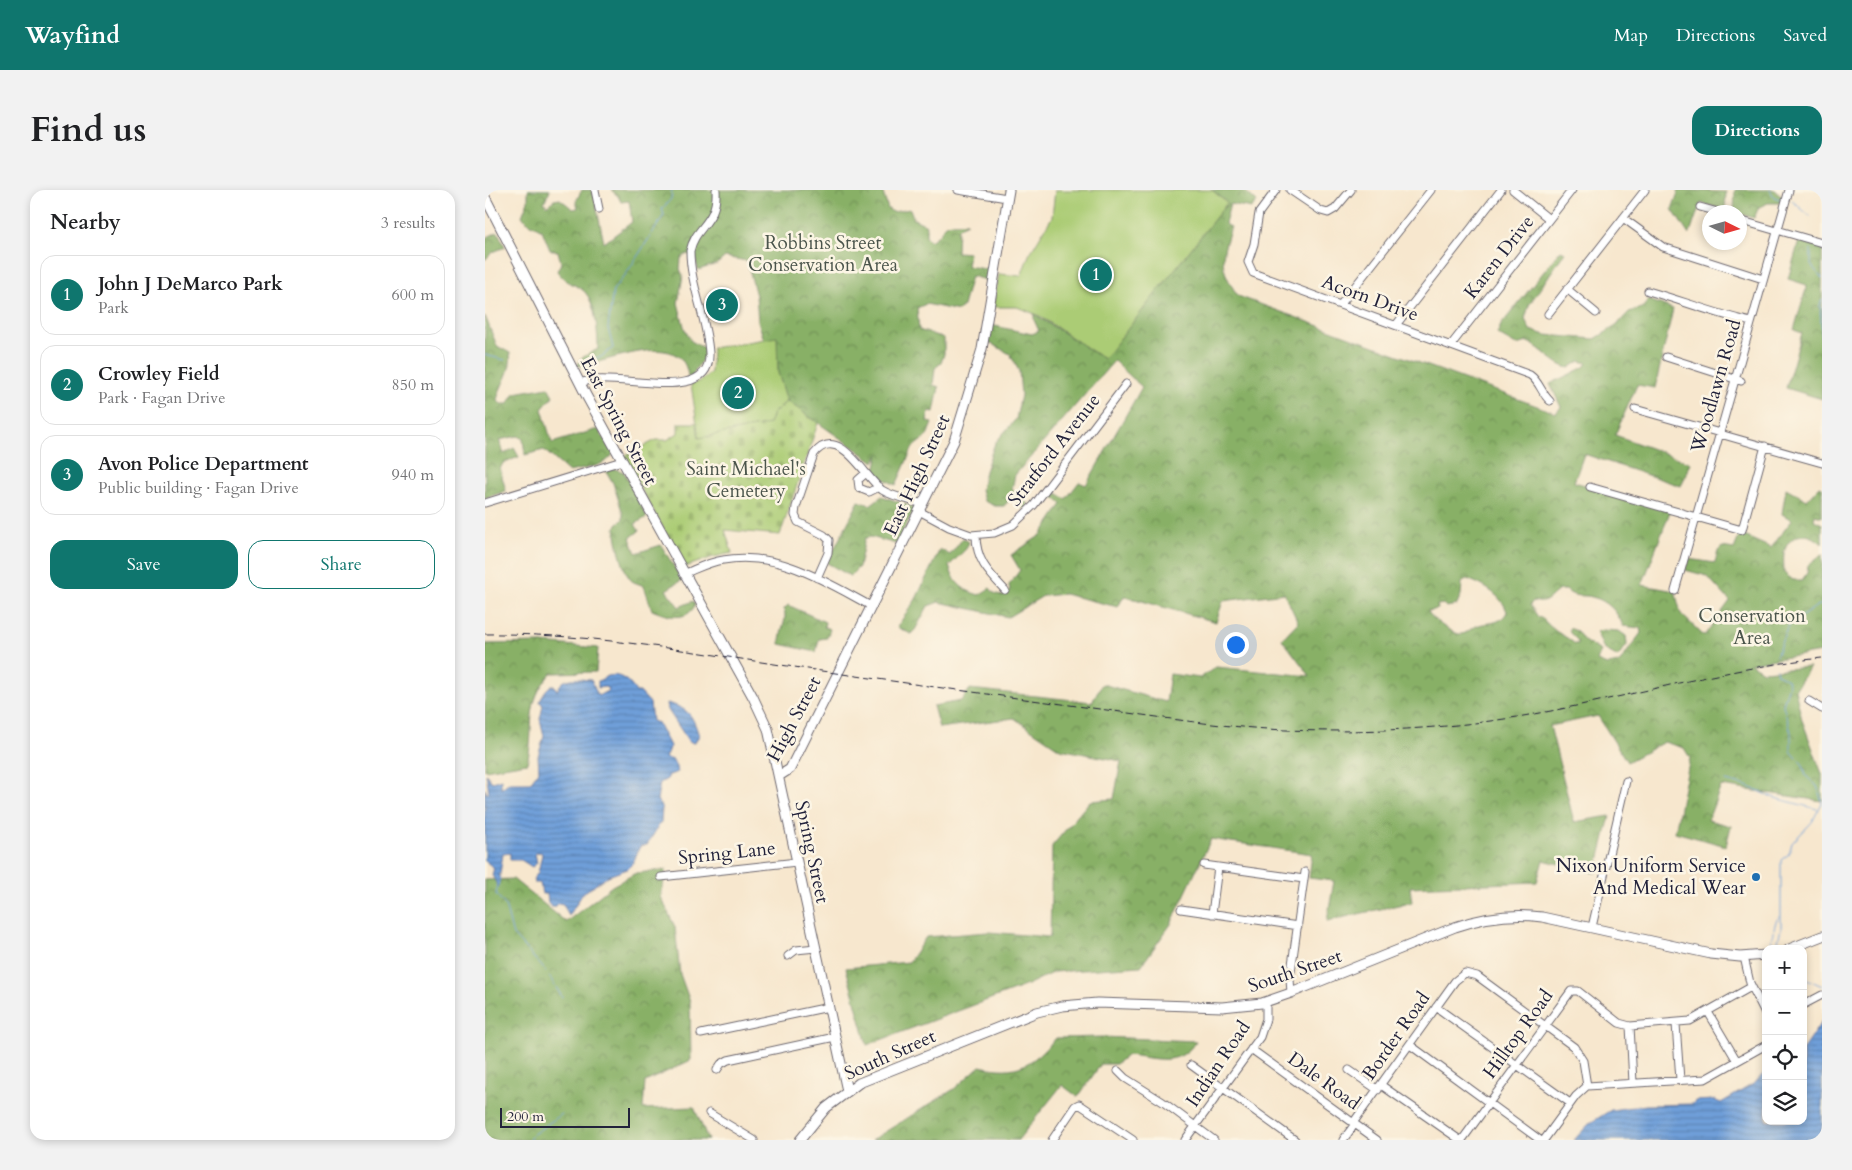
<!DOCTYPE html>
<meta charset="utf-8">
<style>
:root{--surface:#fff;--page:#f2f2f2;--text:#202124;--muted:#757577;--line:#e0e0e0;--accent:#0f766e}
body{margin:0;font-family:Cardo,serif;background:var(--page);color:var(--text)}
.controls{position:absolute;right:15px;bottom:15px;display:grid;overflow:hidden;border-radius:10px;box-shadow:0 2px 8px #0003}
.controls button{width:45px;height:45px;display:grid;place-items:center;padding:0;border:0;border-bottom:1px solid var(--line);background:var(--surface);color:var(--text);font:25px sans-serif}
.compass{position:absolute;left:1217px;top:15px;width:45px;height:45px;border-radius:50%;background:var(--surface);box-shadow:0 2px 8px #0003;rotate:95deg}
.scale{position:absolute;left:15px;bottom:12px;width:130px;box-sizing:border-box;padding-left:5px;border:2px solid #22223b;border-top:0;font-size:14px;line-height:18px;white-space:nowrap;color:#22223b;-webkit-text-stroke:4px #fcf5e5;paint-order:stroke}
.you{position:absolute;left:750px;top:454px;width:18px;height:18px;margin:-12px;border:4px solid #fff;border-radius:50%;background:#1a73e8;box-shadow:0 0 0 8px #1a73e833}
.badge{display:grid;place-items:center;width:32px;height:32px;border-radius:50%;background:var(--accent);color:#fff;font-size:16px;font-weight:700}
.pin{position:absolute;translate:-50% -50%;border:2px solid #fff;box-shadow:0 1px 5px #0006}
.list{margin:0;padding:0;list-style:none}
h2{display:flex;justify-content:space-between;align-items:center;height:65px;margin:0;padding:0 20px;font-size:21px}
h2 small{font-size:16px;font-weight:400;color:var(--muted)}
.list li{display:grid;grid-template-columns:32px 1fr auto;gap:15px;align-items:center;box-sizing:border-box;height:80px;margin:0 10px 10px;padding:0 10px;border:1px solid var(--line);border-radius:15px}
.list b{display:block;font-size:19px;white-space:nowrap}
.list p{margin:0;font-size:16px;white-space:nowrap;color:var(--muted)}
.list em{font-size:16px;font-style:normal;color:var(--muted)}
.actions{display:flex;gap:10px;padding:15px 20px}
.actions a{flex:1;padding:11px 0;border:1px solid var(--accent);border-radius:15px;text-align:center;font-size:18px;color:var(--accent)}
.actions .main{background:var(--accent);color:#fff}
.icon{flex:none;width:28px;height:28px;fill:none;stroke:currentColor;stroke-width:2;stroke-linecap:round;stroke-linejoin:round}
.map{position:relative;flex:none;width:1337px;height:950px;overflow:hidden;border-radius:15px}
header{display:flex;align-items:center;gap:30px;box-sizing:border-box;height:70px;padding:0 25px;background:var(--accent);color:#fff}
header strong{font-size:24px}
nav{display:flex;gap:28px;margin-inline-start:auto;font-size:18px}
.intro{display:flex;align-items:center;justify-content:space-between;box-sizing:border-box;height:120px;padding:0 30px}
h1{margin:0;font-size:35px}
.button{padding:12px 22px;border-radius:15px;background:var(--accent);color:#fff;font-size:18px;font-weight:700}
main{display:flex;gap:30px;padding:0 30px}
aside{flex:1;background:var(--surface);border-radius:15px;box-shadow:0 2px 8px #0003}
.map>svg:first-child{display:block}
.forest{fill:url(#forest-crowns);stroke:#556950;fill-rule:evenodd}
.cemetery{fill:url(#cemetery-stones);stroke:#667758}
.park{fill:#abcc74;stroke:#667758}
.water{fill:url(#water-rules);stroke:#48608a}
.lines{fill:none;stroke-linecap:round;stroke-linejoin:round}
.stream{stroke:#6f9fd9;stroke-width:1}
.minor-casing{stroke:#6d676e;stroke-width:9}
.major-casing{stroke:#6d676e;stroke-width:11}
.minor{stroke:#fff;stroke-width:7}
.major{stroke:#fff;stroke-width:9}
.rail{stroke:#22223b;stroke-width:1;stroke-dasharray:8 4;stroke-linecap:butt}
.poi-dot{fill:#1f6fb2;stroke:#fcf5e5;stroke-width:2}
.labels{text-anchor:middle;dominant-baseline:central;stroke-width:5;stroke-linejoin:round;paint-order:stroke}
.park-label{font-size:19px;fill:#4b554c;stroke:#fcf5e5}
.street-label{font-size:19px;fill:#22223b;stroke:#fcf5e5}
.poi-label{font-size:19px;fill:#22223b;stroke:#fcf5e5;text-anchor:end}
</style>
<header>
<strong>Wayfind</strong>
<nav><a>Map</a><a>Directions</a><a>Saved</a></nav>
</header>
<div class="intro"><h1>Find us</h1><a class="button">Directions</a></div>
<main>
<aside>
<h2>Nearby<small>3 results</small></h2>
<ul class="list">
<li><span class="badge">1</span><div><b>John J DeMarco Park</b><p>Park</p></div><em>600 m</em></li>
<li><span class="badge">2</span><div><b>Crowley Field</b><p>Park · Fagan Drive</p></div><em>850 m</em></li>
<li><span class="badge">3</span><div><b>Avon Police Department</b><p>Public building · Fagan Drive</p></div><em>940 m</em></li>
</ul>
<div class="actions"><a class="main">Save</a><a>Share</a></div>
</aside>
<div class="map">
<svg width="1337" height="950" viewBox="0 0 1337 950">
<defs>
<pattern id="forest-crowns" width="20" height="18" patternUnits="userSpaceOnUse" patternTransform="scale(1.25)"><rect width="20" height="18" fill="#88b066"/><path d="M2 6a3 3 0 1 1 6 0M12 15a3 3 0 1 1 6 0" fill="none" stroke="#6f8f55"/></pattern>
<pattern id="cemetery-stones" width="16" height="16" patternUnits="userSpaceOnUse" patternTransform="scale(1.25)"><rect width="16" height="16" fill="#abcc74"/><path d="M2 7V4a2 2 0 0 1 4 0v3zM10 15v-3a2 2 0 0 1 4 0v3z" fill="#93af65"/></pattern>
<pattern id="water-rules" width="6" height="5" patternUnits="userSpaceOnUse" patternTransform="scale(1.25)"><rect width="6" height="5" fill="#6f9fd9"/><path d="M0 2.5h6" fill="none" stroke="#5b81b1"/></pattern>
</defs>
<rect width="100%" height="100%" fill="#fcf5e5"/>
<filter id="ink" filterUnits="userSpaceOnUse"><feTurbulence type="fractalNoise" baseFrequency=".02" numOctaves="2"/><feDisplacementMap in="SourceGraphic" scale="10" xChannelSelector="R" yChannelSelector="G"/><feConvolveMatrix kernelMatrix="1 2 1 2 8 2 1 2 1" color-interpolation-filters="sRGB"/></filter>
<filter id="wash" filterUnits="userSpaceOnUse"><feTurbulence type="fractalNoise" baseFrequency=".0096" numOctaves="4" result="noise"/><feDisplacementMap in="SourceGraphic" scale="20" xChannelSelector="R" yChannelSelector="G"/><feGaussianBlur stdDeviation="1.12" result="paint"/><feColorMatrix in="noise" values="0 0 0 0 0 0 0 0 0 0 0 0 0 0 0 0 0 1.4 0 .05"/><feComposite in="paint" operator="in"/></filter>
<g filter="url(#wash)">
<rect width="100%" height="100%" fill="#f7e7ce"/>
<path class="forest" d="M43,0H65L59,12L62,16L69,10L75,9L88,19L93,18L91,11L97,0H108L119,53L147,32L144,11L136,12L133,6L126,0H397L403,19L408,22L425,19L429,29L441,35V47L445,51C466,39 450,31 482,33L473,38L472,62L484,63L482,76L505,80V91L486,86L478,116L474,121L441,114L432,118L434,140L459,148V164L456,173L450,178L448,195L454,197L449,222L444,221L442,232L447,233L442,246L428,257L411,295L389,284L394,264L389,272L302,211L293,183L292,148L279,150L273,131L271,106L262,71L240,67L232,74L213,80L210,66L202,64L196,68L195,79L198,86L193,113L200,140L206,151L219,158C221,171 211,174 208,186L203,188C200,136 123,173 94,176L92,175L96,168L113,159C113,145 111,114 100,102C92,94 82,95 72,81L76,73L73,61L65,60L57,40L41,31L37,26L43,11Z
M727,0H759L772,12L767,18L745,14L740,34L746,37C735,69 734,77 753,106L1071,223L1076,217L1065,194L1099,177L1102,173L1095,171L1084,178C1069,175 1058,159 1043,152L1031,155L1012,144L1016,135L1076,60L1080,62L1044,115L1040,129L1045,140L1060,145L1110,149L1131,136L1144,122L1157,118L1164,110L1188,119L1170,198L1152,195L1130,245L1206,273L1196,296L1099,264L1089,292L1186,319L1157,395L1190,401L1196,424L1219,446L1245,411L1222,386L1200,380L1204,369L1230,373L1233,361L1237,357L1249,359L1255,344L1286,358L1307,330L1297,324L1301,298L1322,310L1335,296L1337,297V327L1330,325L1329,330L1337,334V354C1327,343 1311,341 1302,355C1297,363 1299,374 1299,383L1308,390H1317L1322,383L1323,375L1337,364V462L1265,473L1278,481L1325,477L1310,500L1317,530L1337,584V611L1236,596L1223,630L1246,636L1241,656L1190,642L1205,568L1199,558L1179,552L1142,572L1113,526L1065,536L1089,632L1125,626L1111,683L1058,670L1052,692L925,697L927,712L842,731L849,691L824,688L827,664L726,649L686,734L656,776L569,782L540,796L382,855L361,778L424,772L441,747L503,742L565,747L567,656L605,611L629,609L636,571L575,559L529,528L454,538L448,516L476,511L485,499L607,512L617,494L681,512L685,484L715,488L731,477L825,486L797,449L813,432L799,403L738,411L731,432L639,406L633,417L579,404L558,406L523,427L454,412L443,416L430,440L426,444L412,437L431,409L455,359L465,365L478,348L484,352L481,359L464,376C469,393 477,400 494,405L505,398L509,403L518,406L525,401L524,395L535,380L526,365L556,345L577,314L564,304L567,300L581,309L594,292L601,295L657,197L629,171L530,285L527,299L543,314L538,319L527,307L519,316H510L499,311L496,300L500,281L510,253L531,229L536,205L534,181L525,164L503,152L505,135L547,144L554,141L549,130V124L619,169L742,13ZM981,389C996,393 1018,406 1022,422C1014,436 1004,431 991,436C985,438 982,445 974,444C966,443 945,428 943,421L953,419L952,415L958,414L961,417L972,415L976,405L977,393ZM1074,400H1081C1090,409 1097,404 1107,407C1123,411 1132,421 1138,436L1155,438L1156,443L1134,473L1122,475L1112,471L1116,461L1099,451L1092,441L1084,438L1085,443L1093,451V454H1090C1083,447 1073,444 1066,437C1061,433 1060,429 1053,427L1045,415L1048,411C1062,415 1063,408 1074,400Z
M1194,0L1241,2L1240,20L1216,13L1204,45L1187,19Z
M1250,0H1290L1297,6L1295,13H1283L1274,17L1269,28L1249,22Z
M13,42L20,57L8,62L0,70V48Z
M1314,51L1337,57V209L1301,198L1317,143L1309,140L1322,95L1303,89Z
M0,126L12,156L25,163C28,181 15,194 12,210L16,214H23L30,203L63,197L68,206L57,219L67,253L113,239L128,263C124,276 96,279 84,282L59,260L40,265L38,249L33,246L14,250L19,264L29,258L34,267L18,273L15,279L21,301L0,308Z
M130,279L139,282L162,327L150,334L154,341L145,348L151,363L176,355L197,390L181,400L194,417L208,411L210,415C202,433 181,426 167,420L159,396C155,394 150,393 147,391C138,384 131,349 130,337L138,329V324L128,293L121,281Z
M397,306L430,318L411,354L386,347L380,348L374,377L365,386L342,373L374,311L385,315Z
M303,415L340,432L339,437L345,439L342,448L334,449L331,462L295,454C294,441 303,432 299,419Z
M1119,440L1134,441L1141,446L1142,455L1133,467L1119,459L1112,444L1113,441Z
M57,453L113,458L111,482L66,483C38,515 51,536 42,573L0,580V454Z
M181,680L176,707L190,737L195,784L205,812L206,870L160,892L158,919L209,917L223,950H0V690L28,689L81,732L127,696L151,683Z
M618,847L711,851C694,879 668,867 642,865L631,874H616L593,907L577,895L533,950H387L469,899L495,876C533,885 546,875 571,848Z"/>
<path class="cemetery" d="M302,211L333,233L295,345L240,340L247,363L228,367L200,377L138,267L171,250H182L193,243V233H212L214,248L288,223Z"/>
<path class="park" d="M570,0H727L742,13L619,169L553,125L532,117H508L514,84L536,86L544,65L567,27Z
M292,147L293,183L302,211L288,223L284,234L214,248L206,194L216,191L226,182L227,158Z"/>
<path class="water" d="M123,486C136,483 145,492 151,502H155L165,513L167,531L173,533L185,556L180,568L188,570L193,582L184,585L182,589L175,593L172,610L177,618L176,632L162,655L155,656L148,673L142,679L123,686L98,703L84,726L78,714L74,713L70,717H66L63,713L62,704H57L55,693H49L48,689L53,683L57,664L56,662L50,663L52,673L47,677L36,670H25V663L18,664L13,697L7,685L9,678L0,671V599L2,604L4,602L1,584L7,592L16,589V599L23,593H45L54,581L53,566L59,546L55,529L58,516L55,511L61,500L66,495L70,496L72,501C78,485 91,489 106,490L113,506L124,500L120,497L113,498V491Z
M182,513C203,519 207,523 214,546L209,553L204,552L183,520Z
M1337,831V950H1089L1105,933L1126,920L1161,915L1208,914L1210,911L1229,910L1236,913L1270,893L1281,881V931H1318V859Z"/>
<g class="lines">
<path class="stream" d="M1285,0L1289,7L1298,10
M1306,10L1325,26
M1326,59V75L1337,88
M1337,109L1335,115L1337,148
M0,165L20,170
M100,170L116,167L128,158L123,138L128,100L141,84L179,25L177,19L186,9L187,0
M1291,466L1303,436L1333,415H1337
M1291,479L1292,484L1301,488L1304,494L1298,515L1306,542V561L1318,575L1321,586L1332,596L1337,613L1327,632L1307,653L1304,664L1296,670V739L1291,759
M1241,591L1261,596L1290,608L1332,619
M15,687L11,704L20,715L28,745L61,781
M1290,756L1286,750L1291,731L1295,726
M64,786L77,807
M1318,787L1337,796
M44,950L47,945L77,924"/>
</g>
</g>
<g filter="url(#ink)">
<g class="lines">
<g class="minor-casing">
<path id="minor" d="M110,0L114,19
M473,0L522,8
M791,0L774,23L769,54L763,72L768,83L1045,185C1055,192 1056,203 1065,211
M805,0L836,21L843,23L850,19L866,0
M1028,0L1064,29
M1215,17L1233,22
M1138,28L1178,57L1278,89
M1254,30L1292,41
M1292,40L1337,53
M1082,99L1111,123
M1163,101C1198,111 1231,124 1266,132
M856,114L946,0
M1063,124L1160,0
M911,135L1016,0
M966,155L1087,0
M1181,167L1256,191
M95,193C127,179 227,218 224,163C222,128 205,95 205,61C210,36 233,33 231,0
M1150,219L1235,243
M1235,244L1337,273
M381,283L373,290L374,298L384,302L394,297
M1105,297L1257,340L1280,256
M0,313L137,271
M434,321L464,337L486,345L509,343L528,335L549,315L641,194
M491,345C491,370 503,382 520,400
M198,384C211,379 224,372 238,370C292,360 341,392 386,416
M332,388L343,363L344,350L339,345L313,332L310,325L311,317L329,264C354,233 380,288 397,300C408,307 425,310 438,314
M1190,401L1304,0
M1324,511L1337,519
M719,675L819,689
M176,687L312,672
M696,719L813,736
M727,724L733,677
M1107,737L1141,591
M303,766L311,760L331,758
M1259,767L1265,793L1281,825
M806,803L805,789L820,682
M1318,815L1337,805
M951,817L1085,913
M1223,822L1252,871
M1191,834L1195,890
M1145,836L1148,893
M216,844L344,817
M925,855L1055,950
M766,859L892,950
M706,875L810,950
M232,880L236,874L243,870L350,847
M864,880L893,900
M633,881L640,888L678,912L729,950
M896,895L975,950
M224,923L269,950
M868,933L970,791L980,783L992,786L1089,857L1098,871L1102,896
M567,950L590,916L594,914L648,950
M700,950L775,847L781,829V812
M858,950L870,934
M977,950L1086,801H1093L1134,833L1145,836L1205,831L1266,797
M1059,950L1091,906L1102,896L1220,889L1281,855"/>
</g>
<g class="major-casing">
<path id="major" d="M0,7L102,207L268,507L283,539L362,901
M294,586L305,579L469,251L497,159L524,0
M1304,759L1337,746
M315,950L341,918L374,893L552,822L577,816L612,813L737,817L777,813L806,803L970,737C999,727 1027,723 1057,727L1226,764L1255,767L1281,765"/>
</g>
<use href="#minor" class="minor"/>
<use href="#major" class="major"/>
<path class="rail" d="M0,444C93,443 184,458 276,472C381,488 487,502 592,516C661,525 731,537 801,540C883,543 964,539 1044,525C1142,508 1238,478 1337,468"/>
</g>
</g>
<circle class="poi-dot" cx="1271" cy="687" r="5"/>
<g class="labels">
<g class="park-label">
<text x="338" y="53">Robbins Street<tspan x="338" dy="22">Conservation Area</tspan></text>
<text x="261" y="279">Saint Michael's<tspan x="261" dy="22">Cemetery</tspan></text>
<text x="1267" y="426">Conservation<tspan x="1267" dy="22">Area</tspan></text>
</g>
<g class="street-label">
<text transform="translate(1014 67) rotate(-52)">Karen Drive</text>
<text transform="translate(885 108) rotate(20)">Acorn Drive</text>
<text transform="translate(1231 196) rotate(-74)">Woodlawn Road</text>
<text transform="translate(134 231) rotate(62)">East Spring Street</text>
<text transform="translate(569 260) rotate(-52)">Stratford Avenue</text>
<text transform="translate(432 285) rotate(-65)">East High Street</text>
<text transform="translate(309 529) rotate(-62)">High Street</text>
<text transform="translate(327 662) rotate(78)">Spring Street</text>
<text transform="translate(242 663) rotate(-6)">Spring Lane</text>
<text transform="translate(810 781) rotate(-19)">South Street</text>
<text transform="translate(1033 844) rotate(-54)">Hilltop Road</text>
<text transform="translate(911 846) rotate(-55)">Border Road</text>
<text transform="translate(405 865) rotate(-24)">South Street</text>
<text transform="translate(733 874) rotate(-56)">Indian Road</text>
<text transform="translate(839 891) rotate(36)">Dale Road</text>
</g>
<g class="poi-label">
<text x="1261" y="676">Nixon Uniform Service<tspan x="1261" dy="22">And Medical Wear</tspan></text>
</g>
</g>
</svg>
<div class="controls">
<button>+</button>
<button>−</button>
<button><svg class="icon" aria-label="locate" viewBox="0 0 24 24"><circle cx="12" cy="12" r="6"/><path d="M12 2v4M12 18v4M2 12h4M18 12h4"/></svg></button>
<button><svg class="icon" aria-label="layers" viewBox="0 0 24 24"><path d="M12 4l9 5-9 5-9-5zM3 14l9 5 9-5"/></svg></button>
</div>
<svg class="compass" viewBox="-18 -18 36 36"><path d="M0-13l5 13h-10z" fill="#e53935"/><path d="M0 13l5-13h-10z" fill="#757577"/></svg>
<div class="scale">200 m</div>
<div class="you"></div>
<div class="pin badge" style="left:611px;top:85px">1</div>
<div class="pin badge" style="left:253px;top:203px">2</div>
<div class="pin badge" style="left:237px;top:115px">3</div>
</div>
</main>
